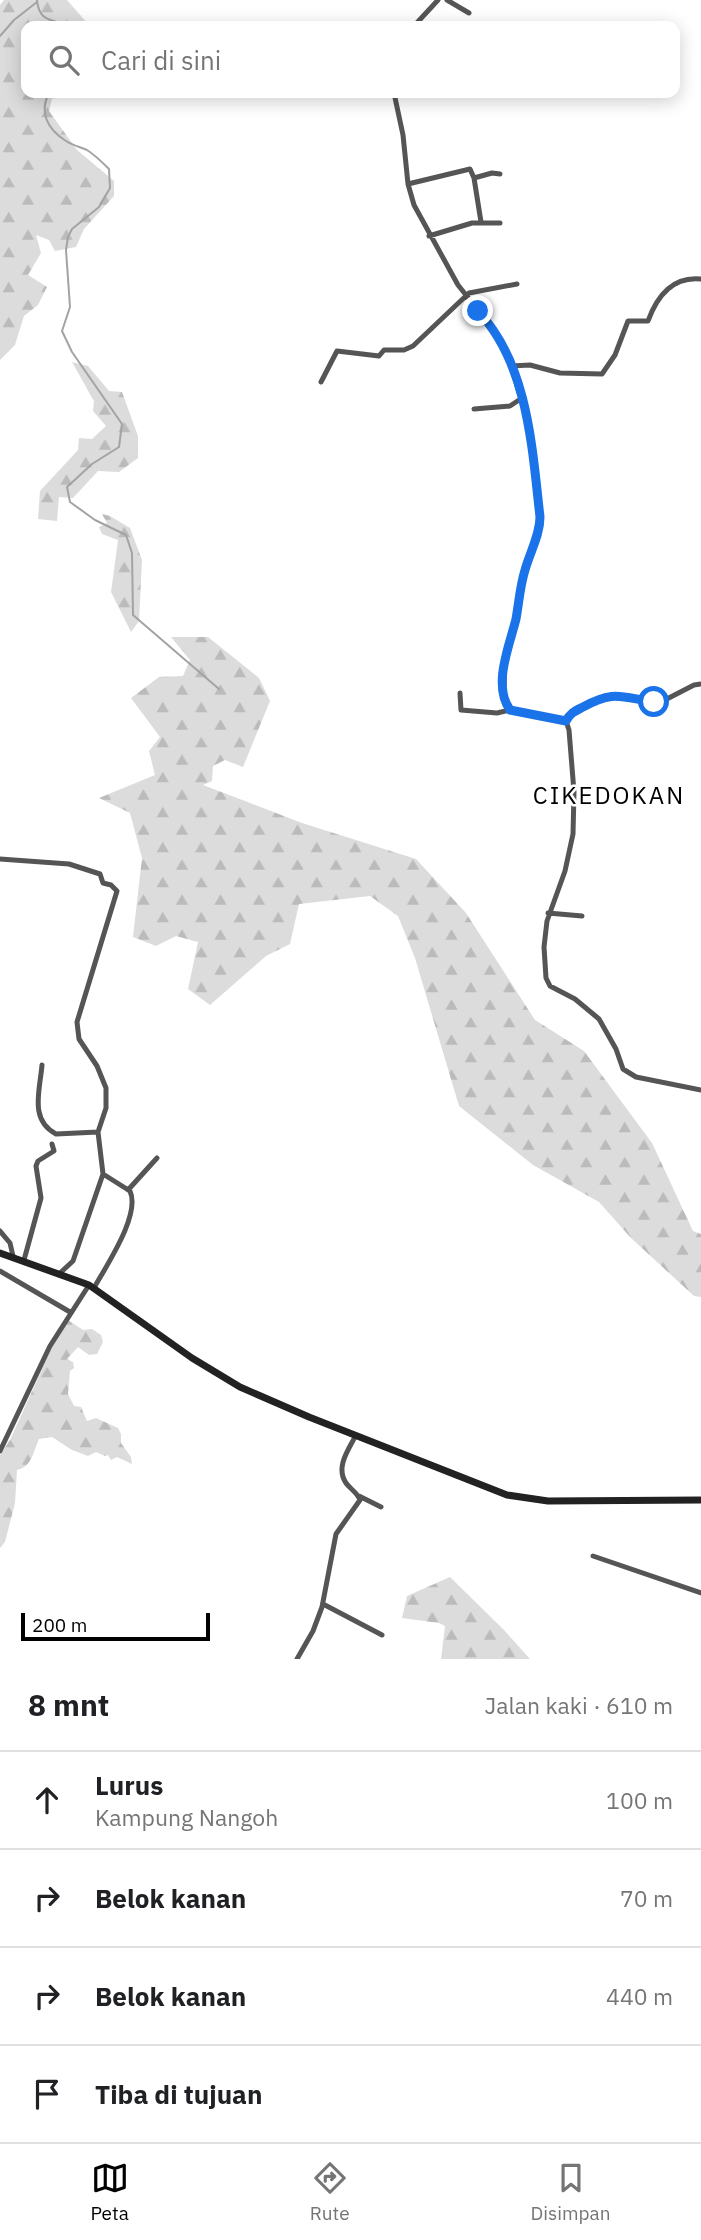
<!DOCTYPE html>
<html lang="id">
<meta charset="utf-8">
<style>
:root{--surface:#fff;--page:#f2f2f2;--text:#202124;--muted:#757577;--line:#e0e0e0;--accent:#000}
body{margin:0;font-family:"IBM Plex Sans",sans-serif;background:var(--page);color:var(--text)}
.scale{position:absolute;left:21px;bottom:18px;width:189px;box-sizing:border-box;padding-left:7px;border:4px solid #000;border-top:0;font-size:19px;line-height:24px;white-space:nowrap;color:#000;-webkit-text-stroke:5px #fff;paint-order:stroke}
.stop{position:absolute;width:21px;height:21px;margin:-16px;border:5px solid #1a73e8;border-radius:50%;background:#fff}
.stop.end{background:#1a73e8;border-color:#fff;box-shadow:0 2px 7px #0008}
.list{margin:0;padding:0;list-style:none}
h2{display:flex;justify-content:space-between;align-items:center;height:91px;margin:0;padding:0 28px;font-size:30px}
h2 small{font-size:23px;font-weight:400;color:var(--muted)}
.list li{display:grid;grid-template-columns:46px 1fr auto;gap:21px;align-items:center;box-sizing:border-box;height:98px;padding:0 28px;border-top:2px solid var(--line)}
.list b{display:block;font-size:26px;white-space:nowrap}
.list p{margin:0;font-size:23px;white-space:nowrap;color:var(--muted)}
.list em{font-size:23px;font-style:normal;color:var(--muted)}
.icon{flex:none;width:38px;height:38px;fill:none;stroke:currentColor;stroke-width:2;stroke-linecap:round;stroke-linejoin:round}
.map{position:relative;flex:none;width:701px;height:1659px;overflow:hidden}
.search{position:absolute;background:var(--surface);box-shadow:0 4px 18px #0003;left:21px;right:21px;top:21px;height:77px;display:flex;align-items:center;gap:18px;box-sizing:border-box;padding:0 24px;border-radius:14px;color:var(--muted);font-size:26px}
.sheet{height:483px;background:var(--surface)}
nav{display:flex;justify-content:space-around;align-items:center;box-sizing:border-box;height:98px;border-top:2px solid var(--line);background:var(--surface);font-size:19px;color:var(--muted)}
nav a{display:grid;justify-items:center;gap:4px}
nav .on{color:var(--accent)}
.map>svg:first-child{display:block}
.forest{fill:url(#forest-firs)}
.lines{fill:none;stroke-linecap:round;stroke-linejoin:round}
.stream{stroke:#a3a3a3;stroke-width:2}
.minor{stroke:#555;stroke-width:5}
.secondary{stroke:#222;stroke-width:7}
.route{stroke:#1a73e8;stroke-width:9}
.labels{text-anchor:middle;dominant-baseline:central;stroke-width:5;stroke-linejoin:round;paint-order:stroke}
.quarter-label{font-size:24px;letter-spacing:2px;fill:#000;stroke:#fff}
</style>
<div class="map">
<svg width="701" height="1659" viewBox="0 0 701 1659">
<defs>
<pattern id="forest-firs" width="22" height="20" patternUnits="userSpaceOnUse" patternTransform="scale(1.75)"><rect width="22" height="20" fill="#dcdcdc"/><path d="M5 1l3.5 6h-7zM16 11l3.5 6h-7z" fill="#bbb"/></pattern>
</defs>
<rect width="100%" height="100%" fill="#fff"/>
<path class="forest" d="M4,0H67L88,24V26H26V93H59L52,99L49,111L77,150L114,181V196L84,229L76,247L55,251L49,240L36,235L41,253L28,275L47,287L38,305L24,316L15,345L0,360V5Z
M72,362L88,366L109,391L122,392L138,436V458L119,472L98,471L73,498L59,497L57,521L38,519L40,491L78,450L79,438L92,439L106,426L93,411L94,401Z
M102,514L110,516L130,528L142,560L139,621L131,632L111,592L118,540L102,534L99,527L107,523Z
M171,637H208L259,678L270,701L243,767L225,760L213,766L212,781L203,785L302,823L416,859L466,913L535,1020L584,1051L652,1143L693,1231L701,1234V1297L694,1296L631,1238L599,1202L533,1165L459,1106L415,958L398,916L370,896L299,904L290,944L266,956L210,1005L188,989L198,942L176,936L156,946L133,937L142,858L130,813L99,798L155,775L149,751L160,737L131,698L159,677L183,676L190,660Z
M68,1320L83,1330L92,1329L101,1335L103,1342L97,1354L89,1355L78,1347L67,1359L73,1362L74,1368L70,1371L68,1394L74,1406L81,1407L87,1421L96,1418L118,1428L121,1434V1443L131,1457L132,1464L117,1457L111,1460L108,1455L105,1456L96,1452L88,1456L72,1450L52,1437L39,1439C33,1452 32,1467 17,1470L15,1503L5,1542L0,1548V1455L10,1440L53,1345Z
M450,1577L504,1630L530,1659H441L445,1626L439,1623L402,1618L407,1596Z"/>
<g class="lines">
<path class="stream" d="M37,0C39,22 51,19 69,26
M0,36L14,20L37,2
M49,93C39,112 47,129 66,141C72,145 80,147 87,150C95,155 102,162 109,169L110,188L99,207L72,229L68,237L66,250L70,307L62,331L72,352L122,424L119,447L92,464L67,487L70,502L95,520L126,535L132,553L133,615L219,689"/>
<path class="minor" d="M447,0L469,13
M414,26L438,0
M394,93L403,135L408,184L414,205L458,285L497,334L511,366L525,412L530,436L540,521L524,571L516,617L505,655L504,689L505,703L510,710L566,721L569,730L574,792L573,834L565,871L547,921L544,947L546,978L550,986L575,999L599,1019L616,1049L623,1069L636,1077L701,1090
M474,178L492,173L500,174
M408,184L470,169L474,178L481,222
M429,236L472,223H500
M511,366L530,365L560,373L602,374L615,355L628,321H648C657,296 672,276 701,279
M321,382L337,351L379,356L384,350H404L413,346L469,293L517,284
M474,409L510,406L522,398
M460,693L461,710L497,713L510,710
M566,721L574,711L605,696L616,695L632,699L661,702L694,685L701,684
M0,859L69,864L100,874L103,883L111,885L117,891L77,1022L79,1039L97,1066L106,1088V1108L98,1132L103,1174L130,1191C141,1215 106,1266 94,1288
M548,913L582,916
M42,1065C40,1090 29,1120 56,1134L98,1132
M128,1190L157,1158
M0,1231L10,1243L13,1256
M24,1260L41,1198L36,1166L38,1161L54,1151L52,1144
M0,1271L70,1312
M60,1273L73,1261L103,1174
M0,1451L50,1346L89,1285
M359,1496L381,1507
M593,1556L701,1593
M323,1604L382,1635
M297,1659L313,1631L322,1607L336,1534L360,1500C357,1492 350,1489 346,1483C335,1467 349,1449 356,1435"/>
<path class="secondary" d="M0,1253L89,1285L192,1358L240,1387L309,1417L507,1495L548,1501L701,1500"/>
</g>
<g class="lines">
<path class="route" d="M478,311C528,364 532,447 540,517C540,535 530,552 525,570C520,586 519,602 516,619C510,644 492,685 510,710L566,721C570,713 575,711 583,707C614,690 620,697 654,702"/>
</g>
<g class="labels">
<g class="quarter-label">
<text x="609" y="795">CIKEDOKAN</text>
</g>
</g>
</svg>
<div class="scale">200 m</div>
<div class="stop" style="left:654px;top:702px"></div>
<div class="stop end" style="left:478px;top:311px"></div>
<div class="search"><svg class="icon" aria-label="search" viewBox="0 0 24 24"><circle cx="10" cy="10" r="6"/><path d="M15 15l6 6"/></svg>Cari di sini</div>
</div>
<section class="sheet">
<h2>8 mnt<small>Jalan kaki · 610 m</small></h2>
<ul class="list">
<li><svg class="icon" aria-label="ahead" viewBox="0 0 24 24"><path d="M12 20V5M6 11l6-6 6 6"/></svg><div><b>Lurus</b><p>Kampung Nangoh</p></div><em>100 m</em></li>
<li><svg class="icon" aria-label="right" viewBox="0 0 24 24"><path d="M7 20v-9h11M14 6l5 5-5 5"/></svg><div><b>Belok kanan</b></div><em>70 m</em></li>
<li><svg class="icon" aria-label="right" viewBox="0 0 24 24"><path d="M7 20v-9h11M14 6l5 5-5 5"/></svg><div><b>Belok kanan</b></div><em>440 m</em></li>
<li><svg class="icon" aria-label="arrive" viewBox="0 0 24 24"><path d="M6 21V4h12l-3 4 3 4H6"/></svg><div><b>Tiba di tujuan</b></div></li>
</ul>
</section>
<nav>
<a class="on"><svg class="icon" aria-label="map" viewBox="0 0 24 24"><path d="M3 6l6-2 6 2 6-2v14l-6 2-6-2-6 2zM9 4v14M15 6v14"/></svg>Peta</a>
<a><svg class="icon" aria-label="directions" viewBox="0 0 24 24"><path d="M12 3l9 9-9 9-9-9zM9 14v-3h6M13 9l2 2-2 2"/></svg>Rute</a>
<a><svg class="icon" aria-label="saved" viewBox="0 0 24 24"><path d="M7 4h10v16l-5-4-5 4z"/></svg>Disimpan</a>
</nav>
